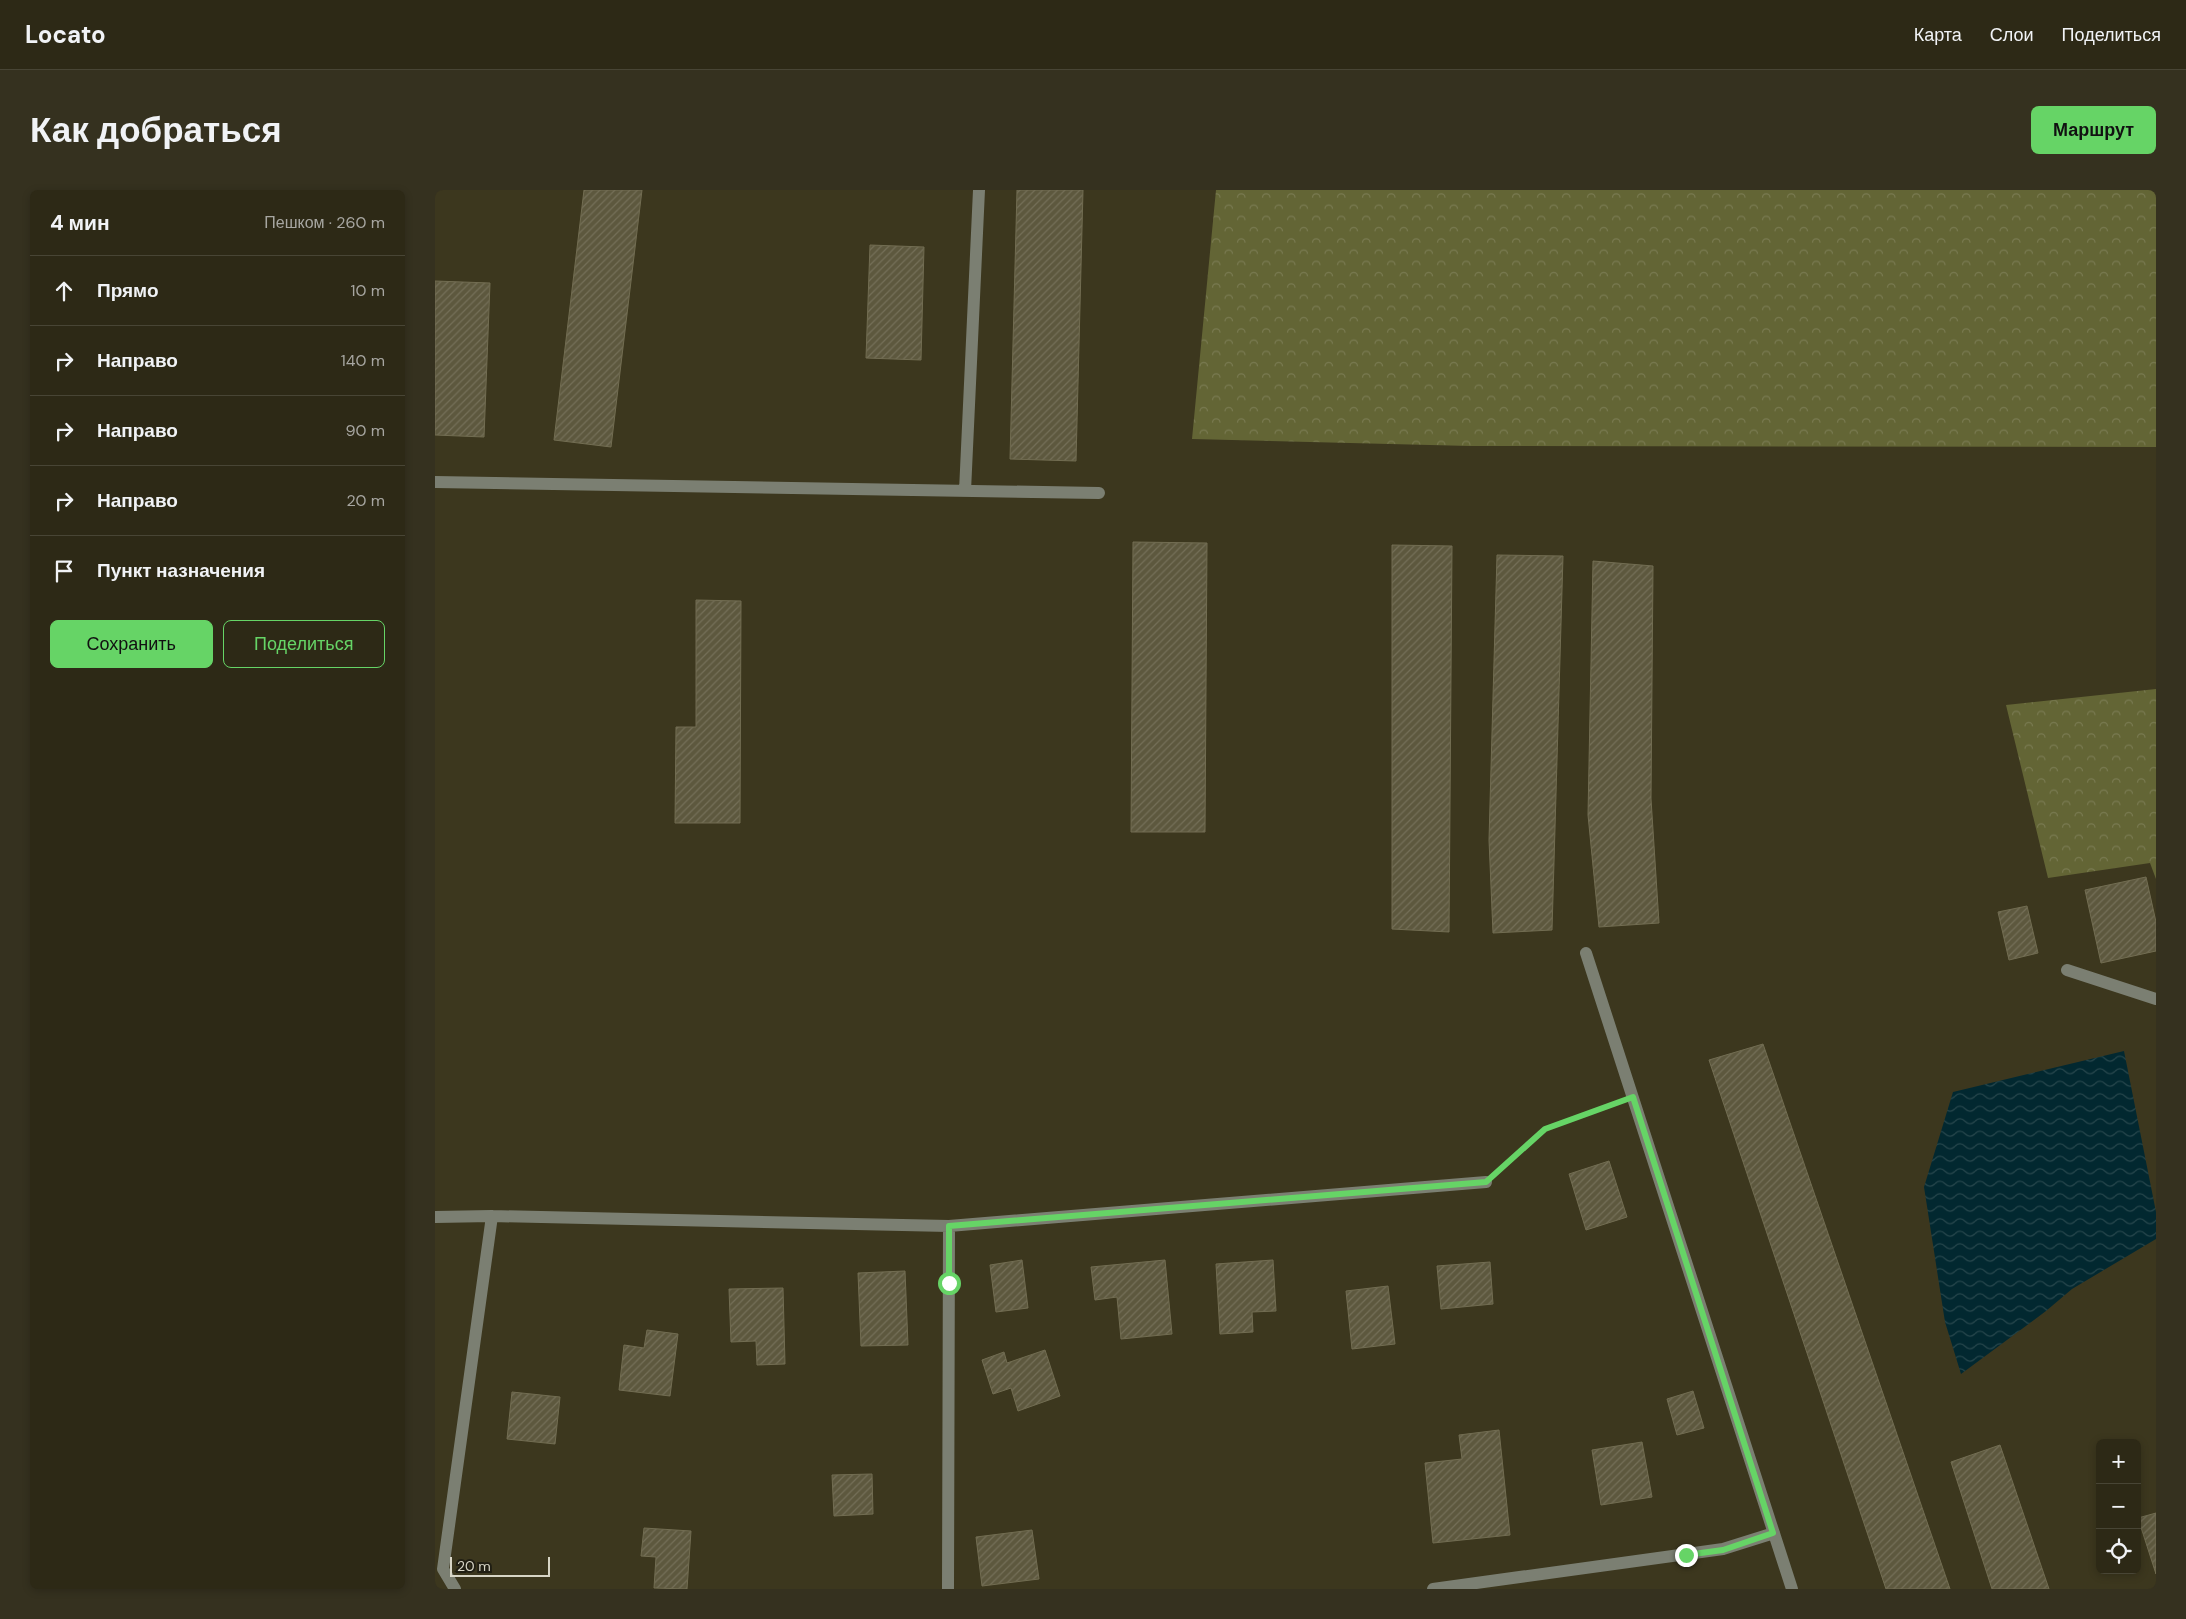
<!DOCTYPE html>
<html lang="ru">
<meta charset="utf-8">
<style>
:root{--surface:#2d2916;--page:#35311f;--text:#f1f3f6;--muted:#a7a6a1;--line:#484535;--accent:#66d466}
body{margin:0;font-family:"DM Sans",sans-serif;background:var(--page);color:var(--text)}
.controls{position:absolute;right:15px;bottom:15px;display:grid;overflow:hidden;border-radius:8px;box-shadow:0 2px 8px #0003}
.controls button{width:45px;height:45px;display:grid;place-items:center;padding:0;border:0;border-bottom:1px solid var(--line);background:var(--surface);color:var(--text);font:25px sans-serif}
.scale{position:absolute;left:15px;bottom:12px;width:100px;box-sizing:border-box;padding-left:5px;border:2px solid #d7d5c6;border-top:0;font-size:14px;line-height:18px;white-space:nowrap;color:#d7d5c6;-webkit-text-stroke:4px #201e13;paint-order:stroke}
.stop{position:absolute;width:15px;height:15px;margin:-11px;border:4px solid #66d466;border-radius:50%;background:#fff}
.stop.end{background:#66d466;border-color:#fff;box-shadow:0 1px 5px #0008}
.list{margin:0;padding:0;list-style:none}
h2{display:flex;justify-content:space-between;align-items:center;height:65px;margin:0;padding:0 20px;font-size:21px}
h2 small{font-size:16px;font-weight:400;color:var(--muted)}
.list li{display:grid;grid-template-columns:32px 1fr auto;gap:15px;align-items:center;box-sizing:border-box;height:70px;padding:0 20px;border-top:1px solid var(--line)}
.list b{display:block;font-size:19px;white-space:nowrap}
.list em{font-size:16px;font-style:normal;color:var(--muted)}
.actions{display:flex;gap:10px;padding:15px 20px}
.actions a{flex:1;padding:11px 0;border:1px solid var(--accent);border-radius:8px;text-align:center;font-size:18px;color:var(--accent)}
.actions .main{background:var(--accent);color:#111}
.icon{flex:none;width:28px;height:28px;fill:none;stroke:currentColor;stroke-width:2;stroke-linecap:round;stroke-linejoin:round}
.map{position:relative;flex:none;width:1721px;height:1399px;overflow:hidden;border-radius:8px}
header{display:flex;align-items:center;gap:30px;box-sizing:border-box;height:70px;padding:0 25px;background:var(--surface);border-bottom:1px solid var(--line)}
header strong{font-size:24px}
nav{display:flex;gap:28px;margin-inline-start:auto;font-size:18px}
.intro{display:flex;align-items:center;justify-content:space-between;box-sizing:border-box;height:120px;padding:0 30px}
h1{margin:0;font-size:35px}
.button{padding:12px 22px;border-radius:8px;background:var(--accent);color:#111;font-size:18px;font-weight:700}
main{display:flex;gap:30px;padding:0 30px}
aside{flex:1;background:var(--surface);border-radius:8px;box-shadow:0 2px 8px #0003}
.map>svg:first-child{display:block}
.forest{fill:url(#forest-crowns)}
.water{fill:url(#water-waves)}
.building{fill:url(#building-hatch);stroke:#726d52}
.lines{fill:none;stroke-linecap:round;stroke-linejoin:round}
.path{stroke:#7a7661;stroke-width:3;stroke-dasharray:4 4;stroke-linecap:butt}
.minor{stroke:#7b7f72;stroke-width:12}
.route{stroke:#66d466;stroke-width:6}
</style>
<header>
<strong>Locato</strong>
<nav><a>Карта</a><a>Слои</a><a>Поделиться</a></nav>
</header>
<div class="intro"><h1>Как добраться</h1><a class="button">Маршрут</a></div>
<main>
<aside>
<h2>4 мин<small>Пешком · 260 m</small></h2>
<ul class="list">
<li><svg class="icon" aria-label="ahead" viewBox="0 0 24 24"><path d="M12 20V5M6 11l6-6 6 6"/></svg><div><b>Прямо</b></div><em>10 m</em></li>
<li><svg class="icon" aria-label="right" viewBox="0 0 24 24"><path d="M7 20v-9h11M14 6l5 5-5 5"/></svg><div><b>Направо</b></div><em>140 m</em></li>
<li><svg class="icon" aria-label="right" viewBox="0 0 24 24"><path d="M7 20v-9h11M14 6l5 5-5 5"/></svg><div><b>Направо</b></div><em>90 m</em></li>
<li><svg class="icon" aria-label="right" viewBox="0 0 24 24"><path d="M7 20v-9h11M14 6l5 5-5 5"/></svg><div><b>Направо</b></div><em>20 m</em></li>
<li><svg class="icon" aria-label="arrive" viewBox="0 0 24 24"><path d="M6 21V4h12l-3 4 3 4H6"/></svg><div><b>Пункт назначения</b></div></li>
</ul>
<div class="actions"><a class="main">Сохранить</a><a>Поделиться</a></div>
</aside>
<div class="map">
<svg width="1721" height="1399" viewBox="0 0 1721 1399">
<defs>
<pattern id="forest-crowns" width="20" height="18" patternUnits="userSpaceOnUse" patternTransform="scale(1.25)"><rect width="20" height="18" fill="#636535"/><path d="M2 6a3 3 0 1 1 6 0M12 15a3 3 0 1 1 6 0" fill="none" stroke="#797a51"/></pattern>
<pattern id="water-waves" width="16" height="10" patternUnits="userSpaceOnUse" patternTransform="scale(1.25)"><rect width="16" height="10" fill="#022830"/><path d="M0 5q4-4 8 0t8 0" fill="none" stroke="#26464c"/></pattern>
<pattern id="building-hatch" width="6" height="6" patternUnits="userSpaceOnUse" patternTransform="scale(1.25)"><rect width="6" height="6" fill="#5d583e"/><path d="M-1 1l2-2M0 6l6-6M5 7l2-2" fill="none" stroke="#746f58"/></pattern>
</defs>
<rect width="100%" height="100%" fill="#3c371e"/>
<path class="forest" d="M781,0H1721V257L1035,256L757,249Z
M1721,499V689L1715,673L1613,688L1571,515Z"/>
<path class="water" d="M1689,861L1721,1022V1049L1637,1099L1611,1121L1526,1184L1510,1132L1489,997L1518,902Z"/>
<path class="building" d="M149,0H207L176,257L119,250Z
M582,0H648L641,271L575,269Z
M435,55L489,57L486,170L431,168Z
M0,91L55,93L49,247L0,245Z
M698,352L772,353L770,642H696Z
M957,355L1017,356L1014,742L957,739Z
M1062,365L1128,366L1117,740L1058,743L1054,650Z
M1158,371L1218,376L1216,609L1224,733L1164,737L1153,625Z
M261,410L306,411L305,633H240L241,537H261Z
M1711,687L1721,732V761L1666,773L1650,700Z
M1592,716L1603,763L1574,770L1563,722Z
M1328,854L1515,1399H1451L1274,870Z
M1174,971L1192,1027L1151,1040L1134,984Z
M587,1070L593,1118L561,1122L555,1075Z
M730,1070L737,1144L686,1149L682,1107L660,1110L656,1077Z
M838,1070L841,1121L817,1122L818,1142L785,1144L781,1074Z
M1055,1072L1058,1114L1006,1119L1002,1076Z
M470,1081L473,1155L426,1156L423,1083Z
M953,1096L960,1154L917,1159L911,1101Z
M348,1098L350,1174L322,1175L321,1151L296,1152L294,1099Z
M212,1140L243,1144L235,1206L184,1200L189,1155L209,1158Z
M610,1160L625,1206L583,1221L576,1198L558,1204L547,1170L569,1162L572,1173Z
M1258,1201L1269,1238L1242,1245L1232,1209Z
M77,1202L125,1207L120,1254L72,1249Z
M1064,1240L1075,1345L998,1353L990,1273L1027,1269L1024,1245Z
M1207,1252L1217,1307L1166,1315L1157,1260Z
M1565,1255L1614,1399H1557L1516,1272Z
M437,1284L438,1324L399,1326L397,1285Z
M1721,1323V1384L1703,1328Z
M209,1338L256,1341L252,1399L219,1398L221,1367L206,1366Z
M597,1340L604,1389L547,1396L541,1347Z"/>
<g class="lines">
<path class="path" d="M1068,976L1110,939L1176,915"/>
<path class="minor" d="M0,292L664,303
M530,301L544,0
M1151,763L1357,1399
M1632,780L1721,809
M0,1027L57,1026L514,1036L513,1399
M514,1036L1051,992
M20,1399L8,1379L57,1026
M998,1399L1288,1359L1339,1343"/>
</g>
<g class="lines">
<path class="route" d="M514,1093V1036L1051,992L1110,939L1198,907L1338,1343L1288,1360L1251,1365"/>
</g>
</svg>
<div class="controls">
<button>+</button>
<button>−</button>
<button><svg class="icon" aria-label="locate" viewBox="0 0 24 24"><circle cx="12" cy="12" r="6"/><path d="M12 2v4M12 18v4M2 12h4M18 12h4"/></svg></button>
</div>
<div class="scale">20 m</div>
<div class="stop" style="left:514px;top:1093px"></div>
<div class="stop end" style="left:1251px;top:1365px"></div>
</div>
</main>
